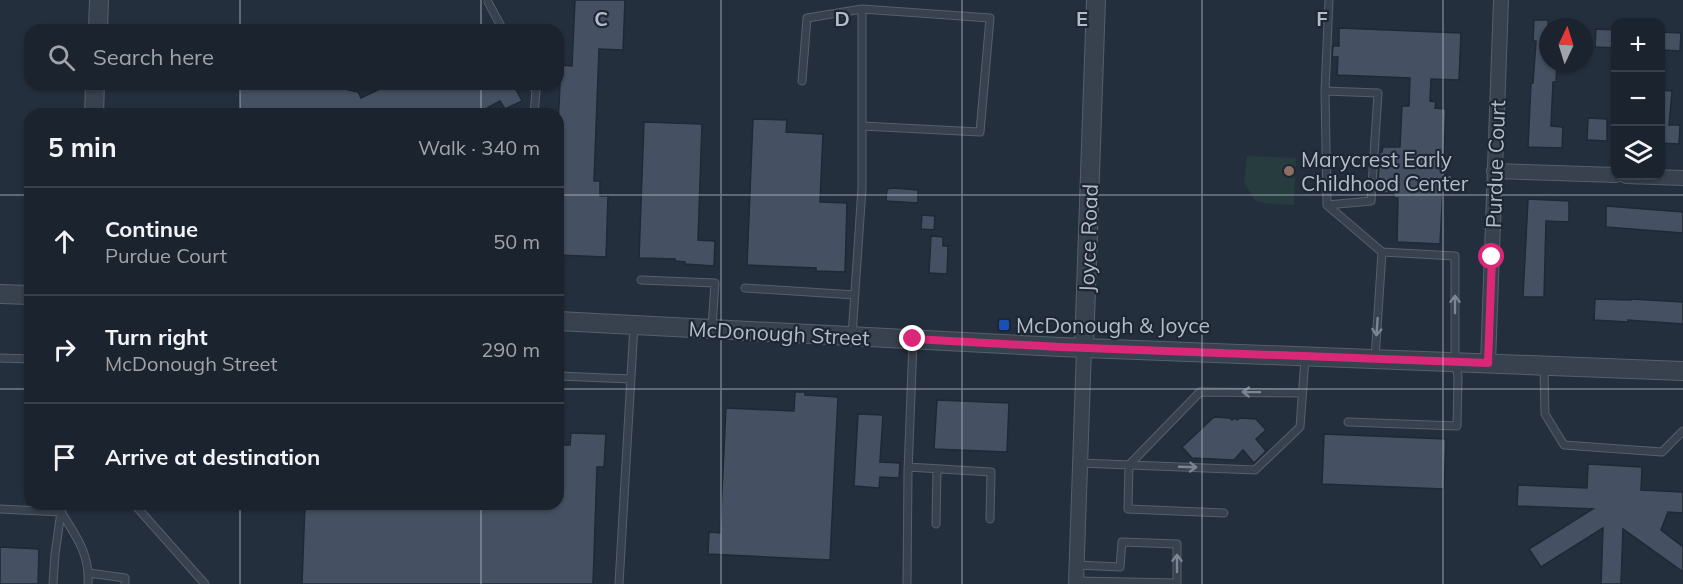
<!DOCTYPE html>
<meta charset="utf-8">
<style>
:root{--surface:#1b232e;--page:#282f3a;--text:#f1f3f6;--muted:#a0a4aa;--line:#39404a}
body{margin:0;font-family:Mulish,sans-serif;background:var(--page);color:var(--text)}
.controls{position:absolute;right:18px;top:18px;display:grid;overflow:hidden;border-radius:12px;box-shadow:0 2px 4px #0004}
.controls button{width:54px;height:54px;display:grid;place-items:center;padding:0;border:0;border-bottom:2px solid var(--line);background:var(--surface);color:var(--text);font:30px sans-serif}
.compass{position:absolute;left:1539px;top:18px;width:54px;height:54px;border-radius:50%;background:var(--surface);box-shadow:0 2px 4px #0004;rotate:4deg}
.stop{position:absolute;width:18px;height:18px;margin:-14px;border:4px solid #db2777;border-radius:50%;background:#fff}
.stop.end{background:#db2777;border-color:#fff;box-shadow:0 2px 6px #0008}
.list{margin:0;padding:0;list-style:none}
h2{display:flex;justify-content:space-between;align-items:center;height:78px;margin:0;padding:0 24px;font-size:26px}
h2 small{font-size:20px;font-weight:400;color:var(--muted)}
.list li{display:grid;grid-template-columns:39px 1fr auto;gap:18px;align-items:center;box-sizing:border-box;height:108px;padding:0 24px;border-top:2px solid var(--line)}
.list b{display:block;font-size:22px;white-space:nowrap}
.list p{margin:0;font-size:20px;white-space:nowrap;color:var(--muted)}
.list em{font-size:20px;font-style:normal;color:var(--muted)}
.icon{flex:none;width:33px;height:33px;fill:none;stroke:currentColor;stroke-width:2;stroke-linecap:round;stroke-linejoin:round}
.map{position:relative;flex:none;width:1683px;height:584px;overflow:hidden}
.search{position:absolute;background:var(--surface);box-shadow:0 2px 4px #0004;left:24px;top:24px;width:540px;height:66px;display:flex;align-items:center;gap:15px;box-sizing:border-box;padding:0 21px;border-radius:18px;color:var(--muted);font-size:22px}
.panel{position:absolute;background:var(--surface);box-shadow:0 2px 4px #0004;left:24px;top:108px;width:540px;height:402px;border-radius:18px}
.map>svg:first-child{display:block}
.green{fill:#263c3f}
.building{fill:#455162;stroke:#1f2835;stroke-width:1.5}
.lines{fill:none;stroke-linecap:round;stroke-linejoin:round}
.service-casing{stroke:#565f6c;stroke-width:9}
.minor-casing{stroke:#565f6c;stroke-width:16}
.tertiary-casing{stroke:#565f6c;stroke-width:20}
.service{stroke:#38414e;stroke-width:7}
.minor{stroke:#38414e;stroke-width:14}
.tertiary{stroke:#38414e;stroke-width:18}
.oneway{stroke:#7c8592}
.route{stroke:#db2777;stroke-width:8}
.grid{fill:none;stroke:#b4bcc9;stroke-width:1.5;stroke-opacity:0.55}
.education-dot{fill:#8d6e63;stroke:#1d2633;stroke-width:2}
.transit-dot{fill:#1a4fb4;stroke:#1d2633;stroke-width:2}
.labels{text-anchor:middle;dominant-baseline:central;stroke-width:4.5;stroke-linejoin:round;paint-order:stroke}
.poi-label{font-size:21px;fill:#b4bcc9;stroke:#1d2633;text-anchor:start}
.street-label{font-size:21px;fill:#b4bcc9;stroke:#1d2633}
.grid-label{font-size:20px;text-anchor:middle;font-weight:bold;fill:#b4bcc9;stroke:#1d2633;stroke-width:4.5;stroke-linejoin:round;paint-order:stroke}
</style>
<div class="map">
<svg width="1683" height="584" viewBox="0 0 1683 584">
<rect width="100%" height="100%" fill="#242f3e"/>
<path class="green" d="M1247,156L1296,158L1294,205L1264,203L1255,200L1244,183Z"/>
<path class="building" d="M575,0H625L623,50L599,49L594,181H600V196H608L606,257L558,255V125L561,65L572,66Z
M1534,20H1548V63H1557L1556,82H1553L1551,126L1563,127L1562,148L1528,147L1531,83H1533L1536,41H1533Z
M1339,28L1461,33L1459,80L1431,79L1430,101L1436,102L1435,108L1446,109L1443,175H1452V187H1443L1440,244L1397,242L1398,198H1394V193H1377L1380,152H1382L1383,147H1400L1402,106H1409L1410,78L1337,75L1338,57H1332L1333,46H1339Z
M1596,29L1616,30V48L1595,47Z
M1660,32L1681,33L1680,51L1660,50Z
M240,84H348V90L358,92L361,98L390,84H513L522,101L505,109L500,101L476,114H239Z
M1660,90L1672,91L1669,125H1680L1679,144L1660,143Z
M1588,118L1607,119V141L1587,140Z
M753,119L787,120L786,132L823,134L820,202L847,203L845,272L816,271V268L747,265Z
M644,122L702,124L698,240L715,241L714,266L685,264V262L675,261V259L639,258Z
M894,188L918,190V203L886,201L887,189Z
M1528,199L1569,201V222L1546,221L1544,297H1523Z
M1606,206L1683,212V233L1606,227Z
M922,215L935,216L934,230L921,229Z
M931,236L943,237V246H948L947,274L929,273Z
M1595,299L1631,300V299L1683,302V324L1628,320V322L1594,320Z
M795,392H805V395L838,397L830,560L708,554L709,532L720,533L726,408L794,411Z
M937,400L1009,403L1007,452L934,449Z
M858,414L883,415L880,462L900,463L899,478L880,477L879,488L854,486Z
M1214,417L1230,418L1232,420L1235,418L1237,420L1240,418L1256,419L1266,430L1256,439L1266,451L1254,463L1243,450L1234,460L1192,458L1182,447Z
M571,433L606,434L604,467H597L593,584H302L305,504H558V445H570Z
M1324,434L1446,439L1444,489L1322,484Z
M1588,464L1642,467L1641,490L1683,492V513L1668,512L1661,530L1683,547V572L1623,529L1621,584H1601L1603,528L1541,567L1529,549L1593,509L1517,506L1518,485L1587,488Z
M0,547L39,549L38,584H0Z"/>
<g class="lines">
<g class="service-casing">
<path id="service" d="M1329,0L1325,91L1327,205L1382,252
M488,2L503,30
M802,81L807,18L862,9
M532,84L536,91L534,114
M1325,91L1378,93L1371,201L1327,205
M641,280L715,283L712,327
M745,288L855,295
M852,336L862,188V9L990,18L980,132L862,126
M0,358L30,359
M1544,368L1545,414L1564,445L1662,452L1683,431
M558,376L631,379
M1348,422L1457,426L1458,376L1455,362V256L1382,252L1375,359
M1080,463L1255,470L1300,427L1305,359
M908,467L991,472L990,519
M134,504L205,584
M0,509L61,512L64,504
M61,512C76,536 90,554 88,584
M1224,513L1128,509L1129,465L1200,392L1302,393
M936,524L937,469
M89,573L125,578V584
M1076,581L1177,583V544L1122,542L1120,567L1077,565
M53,584L55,554L61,512
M619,584L634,325
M907,584L908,471L913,342"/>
</g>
<g class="minor-casing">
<path id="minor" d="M1494,171L1616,175
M1626,176L1683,178
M1488,363L1501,0
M1076,584L1084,348"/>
</g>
<g class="tertiary-casing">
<path id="tertiary" d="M98,30L99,0
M94,114L95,84
M0,294L30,295
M558,321L1060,347L1683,371
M1084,348L1096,0"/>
</g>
<use href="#service" class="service"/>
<use href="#minor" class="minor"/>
<use href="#tertiary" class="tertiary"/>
</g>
<defs><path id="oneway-shaft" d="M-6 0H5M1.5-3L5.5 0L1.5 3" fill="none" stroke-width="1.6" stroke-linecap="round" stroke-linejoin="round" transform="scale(1.5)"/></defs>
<g class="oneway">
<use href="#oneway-shaft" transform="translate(1455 304) rotate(-90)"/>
<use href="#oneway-shaft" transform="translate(1377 327) rotate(94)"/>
<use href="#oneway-shaft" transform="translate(1251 392) rotate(-179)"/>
<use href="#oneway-shaft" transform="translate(1188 467) rotate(2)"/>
<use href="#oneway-shaft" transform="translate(1177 563) rotate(-90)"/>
</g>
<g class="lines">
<path class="route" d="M913,339L1060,347L1488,363L1492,257"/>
</g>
<path class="grid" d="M240,0V30M481,0V30M721,0V584M962,0V584M1202,0V584M1443,0V584M240,84V114M481,84V114M0,195H30M558,195H1683M0,389H30M558,389H1683M240,504V584M481,504V584"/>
<circle class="education-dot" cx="1289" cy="171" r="6"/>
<rect class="transit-dot" x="998" y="319" width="12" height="12" rx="3"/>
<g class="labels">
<g class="poi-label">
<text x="1301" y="159">Marycrest Early<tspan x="1301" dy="24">Childhood Center</tspan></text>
<text x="1016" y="325">McDonough &amp; Joyce</text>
</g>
<g class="street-label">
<text transform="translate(1495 164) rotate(-88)">Purdue Court</text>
<text transform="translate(1088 238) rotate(-88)">Joyce Road</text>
<text transform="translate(779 333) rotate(3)">McDonough Street</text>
</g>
</g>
<g class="grid-label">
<text x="601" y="26">C</text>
<text x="842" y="26">D</text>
<text x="1082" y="26">E</text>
<text x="1322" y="26">F</text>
</g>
</svg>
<div class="controls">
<button>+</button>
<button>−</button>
<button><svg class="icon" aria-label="layers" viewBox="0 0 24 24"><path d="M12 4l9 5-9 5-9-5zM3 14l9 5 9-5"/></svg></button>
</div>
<svg class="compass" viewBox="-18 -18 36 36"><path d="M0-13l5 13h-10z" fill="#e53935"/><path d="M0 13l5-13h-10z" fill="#a0a4aa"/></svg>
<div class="stop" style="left:1492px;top:257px"></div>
<div class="stop end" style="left:913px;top:339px"></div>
<div class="search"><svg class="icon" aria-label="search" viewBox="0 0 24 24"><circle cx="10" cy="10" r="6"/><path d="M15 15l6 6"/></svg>Search here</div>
<section class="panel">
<h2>5 min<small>Walk · 340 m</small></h2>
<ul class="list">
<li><svg class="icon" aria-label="ahead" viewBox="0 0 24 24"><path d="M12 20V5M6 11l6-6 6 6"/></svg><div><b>Continue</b><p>Purdue Court</p></div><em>50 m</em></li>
<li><svg class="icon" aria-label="right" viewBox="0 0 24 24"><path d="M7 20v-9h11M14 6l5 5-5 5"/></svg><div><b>Turn right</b><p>McDonough Street</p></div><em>290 m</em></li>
<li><svg class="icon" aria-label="arrive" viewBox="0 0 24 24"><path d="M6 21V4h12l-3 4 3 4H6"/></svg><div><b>Arrive at destination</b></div></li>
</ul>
</section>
</div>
